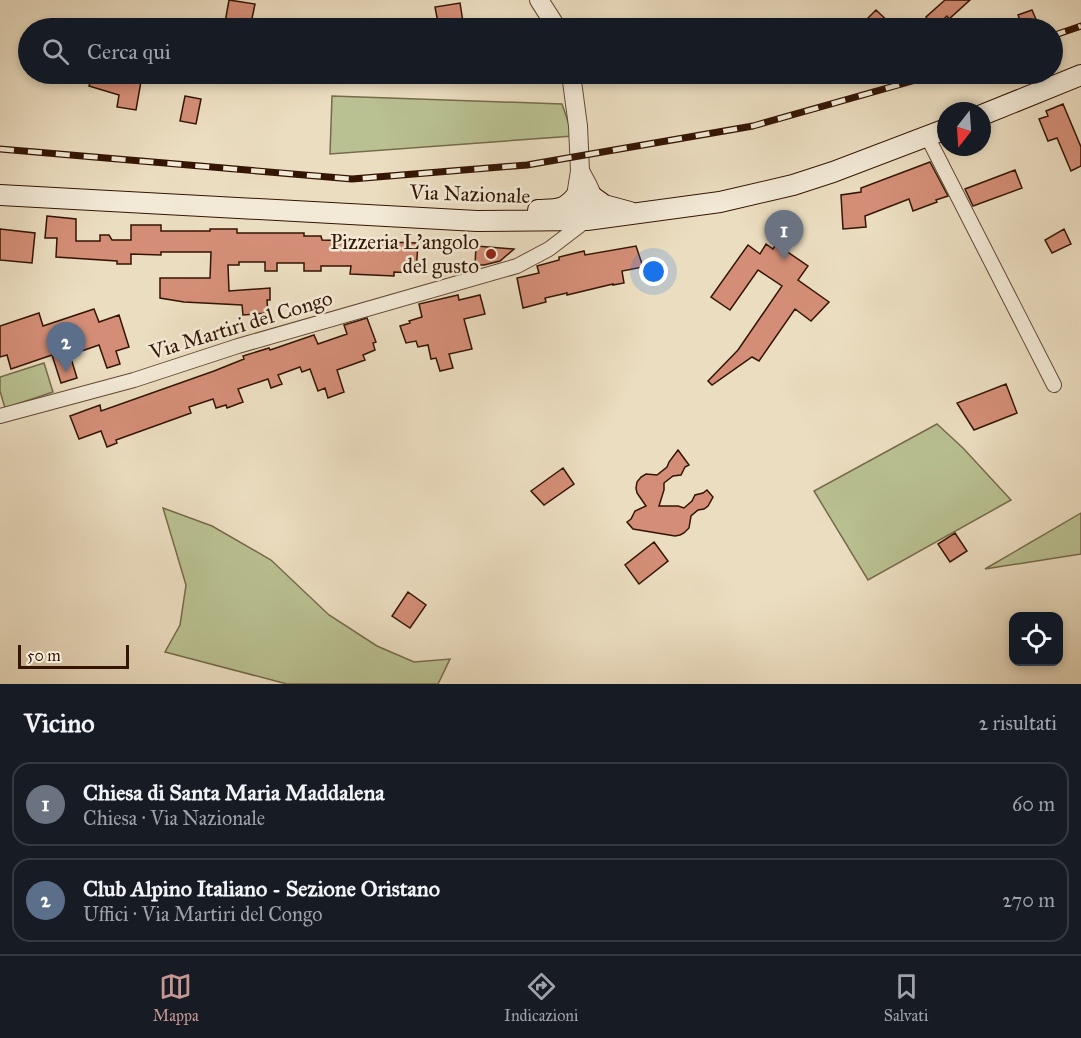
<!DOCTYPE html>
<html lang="it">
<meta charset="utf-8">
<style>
:root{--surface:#171b24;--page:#242831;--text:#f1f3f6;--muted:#9ea1a6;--line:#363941;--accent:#c59692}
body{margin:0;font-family:"IM FELL Great Primer",serif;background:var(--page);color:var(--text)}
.controls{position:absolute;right:18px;bottom:18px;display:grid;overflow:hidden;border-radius:12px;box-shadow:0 3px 9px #0003}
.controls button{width:54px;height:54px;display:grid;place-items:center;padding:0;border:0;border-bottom:2px solid var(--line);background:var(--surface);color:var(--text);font:30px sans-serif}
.compass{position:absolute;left:937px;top:102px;width:54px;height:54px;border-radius:50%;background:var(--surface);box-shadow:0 3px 9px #0003;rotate:197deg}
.scale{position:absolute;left:18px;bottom:15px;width:111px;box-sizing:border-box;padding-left:6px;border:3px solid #341503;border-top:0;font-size:16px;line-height:21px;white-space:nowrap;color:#341503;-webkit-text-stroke:4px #f2e9d6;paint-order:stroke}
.you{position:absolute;left:654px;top:272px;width:21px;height:21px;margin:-15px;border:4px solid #fff;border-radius:50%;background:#1a73e8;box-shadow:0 0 0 9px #1a73e833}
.badge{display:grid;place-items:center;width:39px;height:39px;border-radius:50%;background:var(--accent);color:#fff;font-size:20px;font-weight:700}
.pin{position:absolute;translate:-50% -50px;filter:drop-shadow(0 2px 3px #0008)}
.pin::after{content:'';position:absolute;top:32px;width:21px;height:18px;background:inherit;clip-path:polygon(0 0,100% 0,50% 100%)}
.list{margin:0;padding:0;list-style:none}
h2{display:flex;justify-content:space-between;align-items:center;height:78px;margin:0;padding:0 24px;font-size:26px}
h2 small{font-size:20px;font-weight:400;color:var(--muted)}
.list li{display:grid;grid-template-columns:39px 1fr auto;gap:18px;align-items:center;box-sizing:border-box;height:84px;margin:0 12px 12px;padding:0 12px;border:2px solid var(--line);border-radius:18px}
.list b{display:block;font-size:22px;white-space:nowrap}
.list p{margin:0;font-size:20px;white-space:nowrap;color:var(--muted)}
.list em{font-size:20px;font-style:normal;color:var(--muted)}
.icon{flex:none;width:33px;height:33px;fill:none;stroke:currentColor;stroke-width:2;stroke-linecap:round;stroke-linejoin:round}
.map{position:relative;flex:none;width:1081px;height:684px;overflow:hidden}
.search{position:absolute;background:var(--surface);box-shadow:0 3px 9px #0003;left:18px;right:18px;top:18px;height:66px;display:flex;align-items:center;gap:15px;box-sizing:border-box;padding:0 21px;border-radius:33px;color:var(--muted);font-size:22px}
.sheet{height:270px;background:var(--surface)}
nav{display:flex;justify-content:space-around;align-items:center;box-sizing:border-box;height:84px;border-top:2px solid var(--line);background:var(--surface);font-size:16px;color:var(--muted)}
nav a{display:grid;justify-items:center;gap:3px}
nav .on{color:var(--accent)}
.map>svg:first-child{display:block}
.green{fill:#b9c091;stroke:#766a4a;stroke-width:1.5}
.building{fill:#d48e77;stroke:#341503;stroke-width:1.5}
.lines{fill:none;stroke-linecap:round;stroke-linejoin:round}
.minor-casing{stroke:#624732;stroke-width:16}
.tertiary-casing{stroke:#624732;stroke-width:20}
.secondary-casing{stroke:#341503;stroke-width:22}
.minor{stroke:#f2e9d6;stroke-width:14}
.tertiary{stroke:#f2e9d6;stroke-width:18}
.secondary{stroke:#f2e9d6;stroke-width:20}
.rail-casing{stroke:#341503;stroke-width:7}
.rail{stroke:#f2e9d6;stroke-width:4.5;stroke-dasharray:14;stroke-linecap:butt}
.poi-dot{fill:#8f2418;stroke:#f2e9d6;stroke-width:2}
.labels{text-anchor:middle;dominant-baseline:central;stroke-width:5;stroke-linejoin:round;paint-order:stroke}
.street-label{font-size:21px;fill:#341503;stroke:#f2e9d6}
.poi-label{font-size:21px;fill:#341503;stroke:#f2e9d6;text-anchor:end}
</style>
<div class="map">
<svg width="1081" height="684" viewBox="0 0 1081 684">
<rect width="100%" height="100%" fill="#ebddc0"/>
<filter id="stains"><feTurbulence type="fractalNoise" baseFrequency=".00333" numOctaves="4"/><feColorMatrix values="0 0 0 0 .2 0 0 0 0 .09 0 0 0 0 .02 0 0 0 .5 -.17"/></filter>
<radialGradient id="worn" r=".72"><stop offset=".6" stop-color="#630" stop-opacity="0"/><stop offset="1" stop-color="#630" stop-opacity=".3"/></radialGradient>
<path class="green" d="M332,96L562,104L573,136L330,154Z
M44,363L53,392L5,408L0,391V377Z
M937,424L963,448L1011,500L868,580L814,491Z
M163,508L212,526L271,560L329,615L377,646L414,662L450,659L438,684H287L165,652L180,625L186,585Z
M1081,513V554L985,569Z"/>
<path class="building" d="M229,0L255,4L250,28H224Z
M945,0H970L949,19L947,16L933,28L926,17Z
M460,3L463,22L453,23V28H439L435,7Z
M876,10L895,28H858Z
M1032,10L1038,24L1028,28H1023L1018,15Z
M93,74H121L142,76L136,110L117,107L119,95L89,86Z
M185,96L201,99L196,124L180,121Z
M1063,104L1081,147V166L1071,171L1057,138L1048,141L1039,119L1048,116L1046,111Z
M930,162L948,196L936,200L937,202L913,211L909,199L865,216L866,227L843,229L841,195L861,192V188Z
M1015,170L1022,188L973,206L965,189Z
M47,216L76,219V241H100V235H109L112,240H131V225H161V231H210V229H237V233H304V236H321L322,240L418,243L416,273L394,272V276L350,274L351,266H321V271H304V263H277V271H265V262H239V265H228L229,291L270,288V300H267L268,313L243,315L242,305L184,302L160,298V278H210L211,252H161V255L131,254V264H117V261L56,257L57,238H45Z
M0,229L35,233L32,263L0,260Z
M1064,229L1071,244L1052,253L1045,240Z
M766,244L773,249L776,244L808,266L798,280L829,302L811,321L795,309L759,361L752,357L712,385L708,381L738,350L782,286L758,270L730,310L711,297L748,245L760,254Z
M476,246L514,249L500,261L484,265H475Z
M636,246L643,267L622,271L624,283L613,285V284L567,295V293L545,298L546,302L523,308L517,278L539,273L537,266L559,260V257L584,251L585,255Z
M458,295L459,300L480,295L485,314L464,319L472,349L449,354L453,368L440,371L436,358L431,359L428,345L418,347L416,341L406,343L400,326L410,323L409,321L422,317L419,304Z
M94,309L99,322L119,315L129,347L116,351L120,364L107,368L99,345L70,355L77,378L61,383L52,355L11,369L7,355L0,357V326L39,313L43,326Z
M367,318L376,342L373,343L375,350L363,355L365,360L337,370L344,392L328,398L325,388L318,391L310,369L302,372L300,367L278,375L282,384L271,388L268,379L238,389L243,402L227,408L226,405L216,408L213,399L189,407L191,413L116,440L117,443L107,447L101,431L79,439L70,416L100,405L101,411L214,371L244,359L243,356L269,348L270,350L314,335L318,344L347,334L344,325Z
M1006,384L1017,413L974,430L957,403Z
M678,450L689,465L685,467L681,475L673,476L664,483V490L659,506H678L684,508L692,501L695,495L703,493L707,490L713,497L708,506L704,509L698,510L691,516L689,528L684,533L680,535L675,536L633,529L627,522L631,519L635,511L646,506L637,493L636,488L637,482L641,477L646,474L657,475L667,467L669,462Z
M563,468L574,484L544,505L531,491Z
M955,533L967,551L950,562L938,544Z
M654,542L668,561L639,584L625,565Z
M408,592L426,605L410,628L392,616Z"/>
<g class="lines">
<g class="minor-casing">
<path id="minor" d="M927,136L1054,385
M0,416L134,380L238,346L517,266L549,249L587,220"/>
</g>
<g class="tertiary-casing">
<path id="tertiary" d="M539,0L557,28
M571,74L578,126L580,171L576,196L579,212L587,220C600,201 590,190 580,171"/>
</g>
<g class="secondary-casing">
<path id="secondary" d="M982,115L1081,75
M0,195L477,221L587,220L720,202L793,185L833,172L946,129
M593,197L604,205L630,212
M538,210C556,209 564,211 576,196"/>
</g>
<use href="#minor" class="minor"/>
<use href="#tertiary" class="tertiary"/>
<use href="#secondary" class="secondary"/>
<g class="rail-casing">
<path id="rail" d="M1052,36L1081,26
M0,149L352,179L527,165L753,126L937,74"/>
</g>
<use href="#rail" class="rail"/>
</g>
<circle class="poi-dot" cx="491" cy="254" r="6"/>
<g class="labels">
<g class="street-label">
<text transform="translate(470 194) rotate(2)">Via Nazionale</text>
<text transform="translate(241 325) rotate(-17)">Via Martiri del Congo</text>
</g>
<g class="poi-label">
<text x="479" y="242">Pizzeria L'angolo<tspan x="479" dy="24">del gusto</tspan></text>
</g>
</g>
<rect width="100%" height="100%" filter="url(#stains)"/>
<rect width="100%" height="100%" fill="url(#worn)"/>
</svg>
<div class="controls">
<button><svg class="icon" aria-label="locate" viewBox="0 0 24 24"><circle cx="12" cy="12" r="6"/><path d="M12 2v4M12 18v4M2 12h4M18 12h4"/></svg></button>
</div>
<svg class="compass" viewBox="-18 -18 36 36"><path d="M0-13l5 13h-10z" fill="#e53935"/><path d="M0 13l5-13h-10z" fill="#9ea1a6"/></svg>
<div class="scale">50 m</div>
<div class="you"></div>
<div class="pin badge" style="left:784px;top:260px;background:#6b7280">1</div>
<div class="pin badge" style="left:66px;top:372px;background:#5c6f8a">2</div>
<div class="search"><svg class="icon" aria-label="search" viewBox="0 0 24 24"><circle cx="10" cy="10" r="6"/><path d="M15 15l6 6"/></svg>Cerca qui</div>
</div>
<section class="sheet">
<h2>Vicino<small>2 risultati</small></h2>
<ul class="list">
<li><span class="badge" style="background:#6b7280">1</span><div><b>Chiesa di Santa Maria Maddalena</b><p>Chiesa · Via Nazionale</p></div><em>60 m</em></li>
<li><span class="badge" style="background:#5c6f8a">2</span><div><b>Club Alpino Italiano - Sezione Oristano</b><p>Uffici · Via Martiri del Congo</p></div><em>270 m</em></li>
</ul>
</section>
<nav>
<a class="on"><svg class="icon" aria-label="map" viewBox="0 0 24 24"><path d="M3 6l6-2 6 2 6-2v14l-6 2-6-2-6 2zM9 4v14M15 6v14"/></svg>Mappa</a>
<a><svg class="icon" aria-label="directions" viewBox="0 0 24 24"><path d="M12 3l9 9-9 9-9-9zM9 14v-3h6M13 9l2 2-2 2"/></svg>Indicazioni</a>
<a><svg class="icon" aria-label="saved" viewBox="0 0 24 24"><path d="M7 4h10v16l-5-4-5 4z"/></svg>Salvati</a>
</nav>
